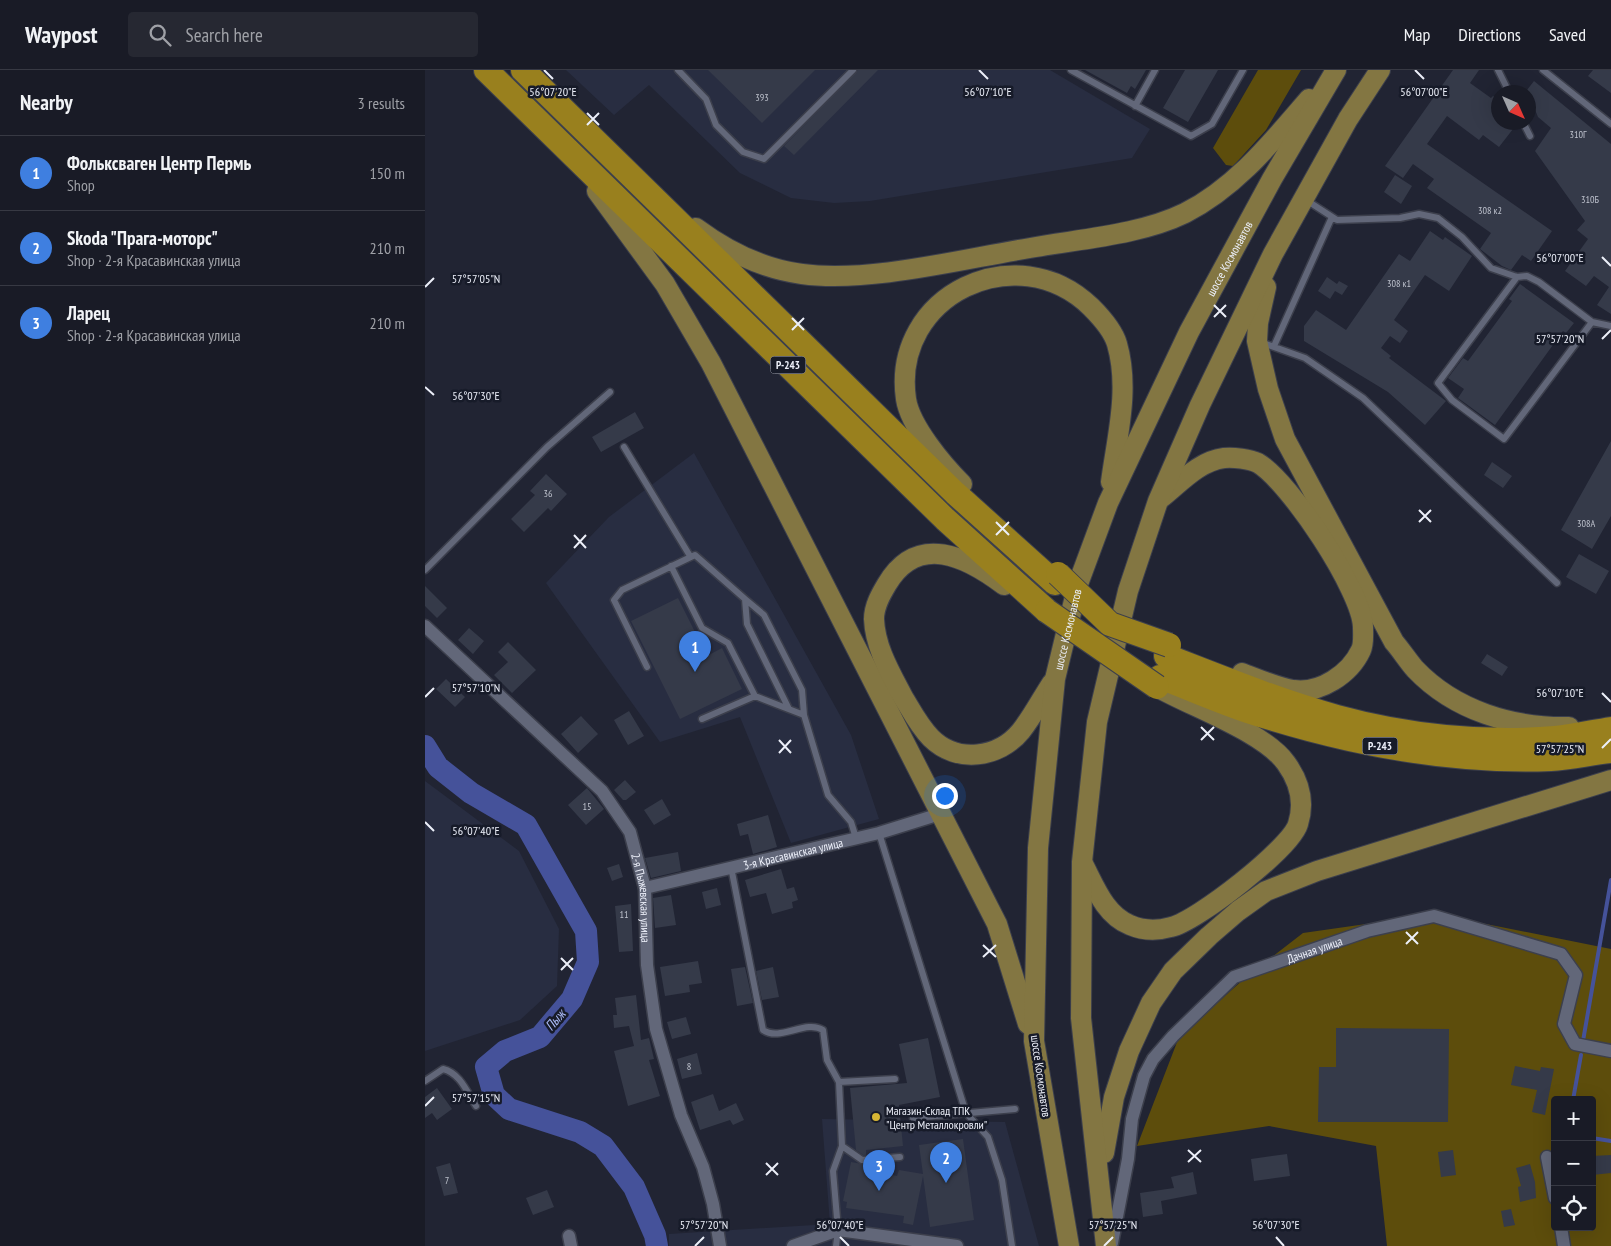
<!DOCTYPE html>
<meta charset="utf-8">
<style>
:root{--surface:#191b26;--page:#262832;--text:#f1f3f6;--muted:#9fa1a7;--line:#373943;--accent:#7c3aed}
body{margin:0;font-family:"PT Sans Narrow",sans-serif;background:var(--page);color:var(--text)}
.controls{position:absolute;right:15px;bottom:15px;display:grid;overflow:hidden;border-radius:5px;box-shadow:0 5px 20px #0002}
.controls button{width:45px;height:45px;display:grid;place-items:center;padding:0;border:0;border-bottom:1px solid var(--line);background:var(--surface);color:var(--text);font:25px sans-serif}
.compass{position:absolute;left:1066px;top:15px;width:45px;height:45px;border-radius:50%;background:var(--surface);box-shadow:0 5px 20px #0002;rotate:135deg}
.you{position:absolute;left:519px;top:725px;width:18px;height:18px;margin:-12px;border:4px solid #fff;border-radius:50%;background:#1a73e8;box-shadow:0 0 0 8px #1a73e833}
.badge{display:grid;place-items:center;width:32px;height:32px;border-radius:50%;background:var(--accent);color:#fff;font-size:16px;font-weight:700}
.pin{position:absolute;translate:-50% -41px;filter:drop-shadow(0 1px 2px #0008)}
.pin::after{content:'';position:absolute;top:26px;width:18px;height:15px;background:inherit;clip-path:polygon(0 0,100% 0,50% 100%)}
.list{margin:0;padding:0;list-style:none}
h2{display:flex;justify-content:space-between;align-items:center;height:65px;margin:0;padding:0 20px;font-size:21px}
h2 small{font-size:16px;font-weight:400;color:var(--muted)}
.list li{display:grid;grid-template-columns:32px 1fr auto;gap:15px;align-items:center;box-sizing:border-box;height:75px;padding:0 20px;border-top:1px solid var(--line)}
.list b{display:block;font-size:19px;white-space:nowrap}
.list p{margin:0;font-size:16px;white-space:nowrap;color:var(--muted)}
.list em{font-size:16px;font-style:normal;color:var(--muted)}
.icon{flex:none;width:28px;height:28px;fill:none;stroke:currentColor;stroke-width:2;stroke-linecap:round;stroke-linejoin:round}
.map{position:relative;flex:none;width:1186px;height:1176px;overflow:hidden}
header{display:flex;align-items:center;gap:30px;box-sizing:border-box;height:70px;padding:0 25px;background:var(--surface);border-bottom:1px solid var(--line)}
header strong{font-size:24px}
nav{display:flex;gap:28px;margin-inline-start:auto;font-size:18px}
.search{width:350px;height:45px;background:var(--page);display:flex;align-items:center;gap:12px;box-sizing:border-box;padding:0 18px;border-radius:5px;color:var(--muted);font-size:19px}
main{display:flex}
aside{flex:1;background:var(--surface)}
.map>svg:first-child{display:block}
.built{fill:#282d41}
.green{fill:#5d4d0c;fill-rule:evenodd}
.lines{fill:none;stroke-linecap:round;stroke-linejoin:round}
.stream{stroke:#45529a;stroke-width:4}
.river{stroke:#45529a;stroke-width:22}
.building{fill:#353a49}
.lane-casing{stroke:#3c3f4c;stroke-width:9}
.street-casing{stroke:#3c3f4c;stroke-width:15}
.primary-casing{stroke:#3c3f4c;stroke-width:22}
.highway-casing{stroke:#3c3f4c;stroke-width:26}
.lane{stroke:#626779;stroke-width:6}
.street{stroke:#626779;stroke-width:12}
.primary{stroke:#837642;stroke-width:20}
.highway{stroke:#99801e;stroke-width:24}
.highway-bridge-casing{stroke:#3c3f4c;stroke-width:26;stroke-linecap:butt}
.highway-bridge{stroke:#99801e;stroke-width:24}
.ticks{fill:none;stroke:#eceff9;stroke-width:2}
.poi-dot{fill:#d6b534;stroke:#171b29;stroke-width:2}
.labels{text-anchor:middle;dominant-baseline:central;stroke-width:5;stroke-linejoin:round;paint-order:stroke}
.number-label{font-size:10px;fill:#bec2cd}
.shield{fill:#171b29;stroke:#acafbb;stroke-width:1}
.shield-label{font-size:11px;font-weight:bold;fill:#eceff9}
.street-label{font-size:12px;fill:#eceff9;stroke:#171b29}
.poi-label{font-size:12px;fill:#eceff9;stroke:#171b29;text-anchor:start}
.water-label{font-size:14px;font-style:italic;fill:#abbbf8;stroke:#171b29}
.ticks-label{font-size:12px;text-anchor:middle;fill:#eceff9;stroke:#171b29;stroke-width:5;stroke-linejoin:round;paint-order:stroke}
</style>
<header>
<strong>Waypost</strong>
<div class="search"><svg class="icon" aria-label="search" viewBox="0 0 24 24"><circle cx="10" cy="10" r="6"/><path d="M15 15l6 6"/></svg>Search here</div>
<nav><a>Map</a><a>Directions</a><a>Saved</a></nav>
</header>
<main>
<aside>
<h2>Nearby<small>3 results</small></h2>
<ul class="list">
<li><span class="badge" style="background:#3f7fe0">1</span><div><b>Фольксваген Центр Пермь</b><p>Shop</p></div><em>150 m</em></li>
<li><span class="badge" style="background:#3f7fe0">2</span><div><b>Skoda &quot;Прага-моторс&quot;</b><p>Shop · 2-я Красавинская улица</p></div><em>210 m</em></li>
<li><span class="badge" style="background:#3f7fe0">3</span><div><b>Ларец</b><p>Shop · 2-я Красавинская улица</p></div><em>210 m</em></li>
</ul>
</aside>
<div class="map">
<svg width="1186" height="1176" viewBox="0 0 1186 1176">
<rect width="100%" height="100%" fill="#212433"/>
<path class="built" d="M141,0H625L725,59L707,88L445,131L409,133L366,128L315,103L224,15L189,45Z
M269,383L426,665L454,749L366,773L315,647L235,672L121,513L184,447Z
M0,711L94,781L134,859L132,916L95,950L0,981Z
M397,1049L580,1052L614,1176H244V1164L405,1154Z"/>
<path class="green" d="M833,0H876L841,60L808,96L801,95L788,78Z
M1011,844L1186,879V1176H962L951,1076L844,1056L712,1076L754,967L820,908L878,863ZM1130,1030H1167V1157H1130Z"/>
<g class="lines">
<path class="stream" d="M1158,971L1186,810
M1148,1030L1156,985
M1167,1068L1186,1071"/>
<path class="river" d="M0,676L13,697L46,723L101,755L161,861L163,892L147,929L115,967L80,981L61,997L69,1025L84,1039L155,1062L178,1076L209,1117L230,1165L232,1176"/>
</g>
<path class="building" d="M283,0H390L337,53Z
M433,0H453L369,85L359,76Z
M660,0H721L710,19L706,16L702,23Z
M760,0H793L763,52L738,38Z
M1028,0H1054L1045,13L1066,28L1068,26L1074,30V52H1090L1086,58L1088,59L1074,77L1058,65L1054,70L1022,46L1002,74L1127,161L1106,191L1097,185L1086,200L1077,196L1055,179L1066,163L1002,118L1009,109L988,94L978,108L960,96Z
M1168,0H1186V23L1163,6Z
M1109,11L1186,74V244L1172,235L1184,217L1169,206L1161,216L1140,201L1163,169L1152,160L1160,151L1110,81L1126,58L1113,47L1102,20Z
M970,105L987,116L976,134L959,122Z
M1005,161L1018,170L1020,167L1047,186L1024,221L1000,205L969,250L983,261L975,273L965,266L956,278L966,286L964,288L1021,331L1000,355L963,322L879,271V256L891,240L921,260L974,184L985,191Z
M902,207L912,214L914,211L923,216L917,225L910,221L905,229L893,221Z
M1095,214L1149,253L1141,263L1138,261L1070,355L1033,328L1039,319L1023,308L1038,288L1043,291L1087,231L1084,229Z
M210,342L219,358L176,382L167,367Z
M1186,371V446L1167,479L1136,460Z
M1067,392L1087,406L1078,418L1059,405Z
M121,404L142,424L126,441L123,438L99,462L86,449L110,425L105,421Z
M1154,484L1184,501L1171,524L1141,507Z
M0,516L22,538L12,548L0,536Z
M253,528L282,586L297,578L317,619L255,649L206,551Z
M44,558L59,571L48,584L33,570Z
M83,572L111,600L87,623L69,605L83,592L73,582Z
M1062,584L1083,597L1077,606L1056,593Z
M21,609L40,627L30,637L11,619Z
M204,641L219,666L203,675L189,650Z
M156,646L173,664L153,683L136,664Z
M200,710L211,722L201,730H198L189,720Z
M162,718L179,739L161,755L143,735Z
M237,729L246,745L229,755L219,740Z
M343,745L352,777L328,784L323,764L315,766L312,754Z
M253,782L256,801L226,808L220,788Z
M194,794L198,807L187,811L182,798Z
M356,799L362,819L369,817L373,830L367,832L368,838L347,844L341,823L325,827L320,810Z
M292,818L296,835L281,839L277,822Z
M246,825L251,855L230,858L228,828Z
M206,834L208,881L194,882L190,836Z
M273,891L277,913L264,915L265,922L240,926L235,897Z
M320,897L328,933L312,936L306,899Z
M348,897L354,927L337,930L331,901Z
M211,925L216,970L224,968L229,989L224,990L235,1026L203,1036L189,981L209,976L204,956L189,958L188,945H192L190,928Z
M261,947L266,964L247,969L242,952Z
M911,958L1024,959L1023,1052H893L894,997H911Z
M503,968L515,1027L474,1035L478,1076L441,1080V1085H438L431,1080L425,1018L482,1013L474,974Z
M272,983L277,1004L257,1009L252,989Z
M1090,996L1115,1001L1116,997L1129,999L1120,1045L1107,1042L1112,1020L1086,1015Z
M12,1018L27,1039L12,1050L7,1043L0,1048V1027Z
M288,1024L294,1041L311,1033L319,1050L308,1055L305,1050L275,1060L266,1032Z
M538,1069L549,1150L505,1157L498,1106L488,1155L478,1153L479,1146L421,1138L422,1132L418,1131L426,1092L443,1095V1100L472,1106L474,1100L498,1104L494,1075Z
M1028,1080L1031,1105L1016,1107L1013,1082Z
M862,1084L865,1106L829,1111L826,1089Z
M1186,1085V1103L1167,1105V1086Z
M25,1093L33,1123L19,1126L11,1097Z
M1105,1094L1110,1112L1111,1128L1095,1132L1093,1117L1096,1116L1091,1098Z
M768,1102L772,1124L736,1131L738,1144L718,1147L715,1123L749,1118L746,1107Z
M122,1120L129,1137L108,1145L101,1128Z
M1086,1139L1090,1155L1079,1157L1076,1141Z"/>
<g class="lines">
<g class="lane-casing">
<path id="lane" d="M253,0L281,29L291,55L318,82L339,89L428,0
M646,0L766,66L787,54L818,0
M1073,0L1084,22
M1118,0L1186,54
M710,36L730,0
M1098,52L1105,66
M881,130L912,150L975,148L994,144L1013,148L1037,167L1066,198L1092,207L1102,206L1114,212L1167,252L1186,256
M1092,207L1013,313L1027,330L1079,369L1167,252
M835,272L880,288L938,328L1132,513
M849,276L907,147
M199,377L265,486
M246,496L277,558L303,573L330,626L379,645L403,725L426,752L431,768
M0,500L122,377L185,322
M320,529L339,545L377,620L379,645
M222,597L189,530L197,520L270,485L320,529L322,554L364,639
M277,649L330,626
M454,763L541,1043L563,1067L577,1110L587,1176
M306,797L338,960C355,972 381,949 398,960L402,990L414,1012L417,1076L408,1101L413,1160L411,1176
M0,1011L18,999C35,1003 42,1022 51,1036
M414,1012L470,1009
M488,1048L590,1039
M417,1076L437,1090L475,1087"/>
</g>
<g class="street-casing">
<g id="street">
<path id="s1" d="M0,556L177,721L205,762L220,818L222,895L231,959L256,1045L278,1097L288,1134L295,1176"/>
<path id="s2" d="M220,818L454,763L515,744"/>
<path d="M1122,1087L1130,1128"/>
<path d="M1136,1157L1139,1176"/>
<path d="M144,1166L146,1176"/>
<path id="s3" d="M687,1173L703,1089L707,1049L719,1006L728,989L748,966L809,907L942,861L1009,846L1136,884L1151,905L1139,954L1150,974L1186,981"/>
<path d="M368,1176L413,1160L532,1176"/>
</g>
</g>
<g class="primary-casing">
<g id="primary">
<path d="M172,121L240,214L286,293L572,854L603,954"/>
<path d="M271,158C302,181 338,199 377,204C445,213 537,189 605,178C654,169 715,165 760,143C811,117 847,72 884,29"/>
<path d="M841,217L833,253L832,271L843,319L860,369L969,572C976,580 983,591 990,599C1030,641 1088,658 1144,657"/>
<path d="M537,414C518,395 485,356 481,329C466,225 592,165 666,237C676,247 688,260 692,274C705,319 692,367 686,412"/>
<path d="M736,428C755,413 774,391 799,388C808,387 825,389 833,393C865,412 937,521 938,557C938,564 939,574 936,580C925,604 895,624 868,620C851,617 833,609 817,603"/>
<path d="M579,515C542,487 493,462 462,514C456,524 449,536 449,549C450,577 465,602 478,627C486,640 494,656 506,668C532,694 574,688 596,661C608,646 617,628 627,613"/>
<path d="M658,794C670,817 680,845 705,855C719,861 732,861 746,857C771,852 866,778 873,754C880,732 874,711 861,693C839,662 767,637 732,617"/>
<path d="M679,1083L689,1027L704,981L726,933L748,901L784,866L813,841L841,821L892,801L1186,710"/>
<path id="s4" d="M644,1176L609,971L613,778L630,609L653,514L683,433L764,262L847,109L911,0"/>
<path d="M681,1176L656,948L657,792L672,652L703,521L733,431L775,335L848,184L923,49L955,0"/>
</g>
</g>
<g class="highway-casing">
<path id="highway" d="M61,0L520,449L622,541
M98,0L530,423L630,513
M741,586C798,608 854,631 912,647C981,666 1059,674 1130,668C1149,666 1167,662 1186,659
M735,607C764,618 793,631 823,641C921,673 1023,693 1126,689C1146,688 1166,683 1186,681"/>
</g>
<use href="#lane" class="lane"/>
<use href="#street" class="street"/>
<use href="#primary" class="primary"/>
<use href="#highway" class="highway"/>
<g class="highway-bridge-casing">
<path id="highway-bridge" d="M633,504L685,554L744,575
M622,541L732,617"/>
</g>
<use href="#highway-bridge" class="highway-bridge"/>
</g>
<path class="ticks" d="M119,0L128,9M554,0L563,9M990,0L999,9M162,43L174,55M162,55L174,43M1177,187L1186,196M0,217L9,208M789,235L801,247M789,247L801,235M367,248L379,260M367,260L379,248M1177,269L1186,260M0,317L9,325M994,440L1006,452M571,452L584,465M994,452L1006,440M149,465L161,478M571,465L584,452M149,478L161,465M1177,623L1186,632M0,627L9,618M776,657L789,670M354,670L366,683M776,670L789,657M1177,678L1186,669M354,683L366,670M0,752L9,761M981,862L993,874M981,874L993,862M558,875L571,887M558,887L571,875M136,888L148,900M136,900L148,888M0,1036L9,1027M763,1080L776,1092M763,1092L776,1080M341,1093L353,1105M341,1105L353,1093M415,1167L424,1176M851,1167L859,1176M270,1176L279,1167M679,1176L688,1167"/>
<circle class="poi-dot" cx="451" cy="1047" r="5"/>
<g class="labels">
<g class="number-label">
<text x="337" y="27">393</text>
<text x="1153" y="64">310Г</text>
<text x="1165" y="129">310Б</text>
<text x="1065" y="140">308 к2</text>
<text x="974" y="213">308 к1</text>
<text x="123" y="423">36</text>
<text x="1161" y="453">308А</text>
<text x="162" y="736">15</text>
<text x="199" y="844">11</text>
<text x="264" y="996">8</text>
<text x="22" y="1110">7</text>
</g>
<g class="shield">
<rect x="345.5" y="286.5" width="35" height="17" rx="4"/>
<rect x="937.5" y="667.5" width="35" height="17" rx="4"/>
</g>
<g class="shield-label">
<text x="363" y="295">Р-243</text>
<text x="955" y="676">Р-243</text>
</g>
<g class="street-label">
<text stroke="none"><textPath href="#s4" startOffset="1028">шоссе Космонавтов</textPath></text>
<text stroke="none"><textPath href="#s4" startOffset="622">шоссе Космонавтов</textPath></text>
<text stroke="none"><textPath href="#s2" startOffset="152">3-я Красавинская улица</textPath></text>
<text stroke="none"><textPath href="#s1" startOffset="359">2-я Пыжевская улица</textPath></text>
<text stroke="none"><textPath href="#s3" startOffset="390">Дачная улица</textPath></text>
<text transform="translate(616 1006) rotate(82)">шоссе Космонавтов</text>
</g>
<g class="poi-label">
<text x="461" y="1040">Магазин-Склад ТПК<tspan x="461" dy="14">"Центр Металлокровли"</tspan></text>
</g>
<g class="water-label">
<text transform="translate(130 950) rotate(-49)">Пыж</text>
</g>
</g>
<g class="ticks-label">
<text x="128" y="26">56°07'20"E</text>
<text x="563" y="26">56°07'10"E</text>
<text x="999" y="26">56°07'00"E</text>
<text x="1135" y="192">56°07'00"E</text>
<text x="51" y="213">57°57'05"N</text>
<text x="1135" y="273">57°57'20"N</text>
<text x="51" y="330">56°07'30"E</text>
<text x="51" y="622">57°57'10"N</text>
<text x="1135" y="627">56°07'10"E</text>
<text x="1135" y="683">57°57'25"N</text>
<text x="51" y="765">56°07'40"E</text>
<text x="51" y="1032">57°57'15"N</text>
<text x="279" y="1159">57°57'20"N</text>
<text x="688" y="1159">57°57'25"N</text>
<text x="415" y="1159">56°07'40"E</text>
<text x="851" y="1159">56°07'30"E</text>
</g>
</svg>
<div class="controls">
<button>+</button>
<button>−</button>
<button><svg class="icon" aria-label="locate" viewBox="0 0 24 24"><circle cx="12" cy="12" r="6"/><path d="M12 2v4M12 18v4M2 12h4M18 12h4"/></svg></button>
</div>
<svg class="compass" viewBox="-18 -18 36 36"><path d="M0-13l5 13h-10z" fill="#e53935"/><path d="M0 13l5-13h-10z" fill="#9fa1a7"/></svg>
<div class="you"></div>
<div class="pin badge" style="left:270px;top:602px;background:#3f7fe0">1</div>
<div class="pin badge" style="left:521px;top:1113px;background:#3f7fe0">2</div>
<div class="pin badge" style="left:454px;top:1121px;background:#3f7fe0">3</div>
</div>
</main>
